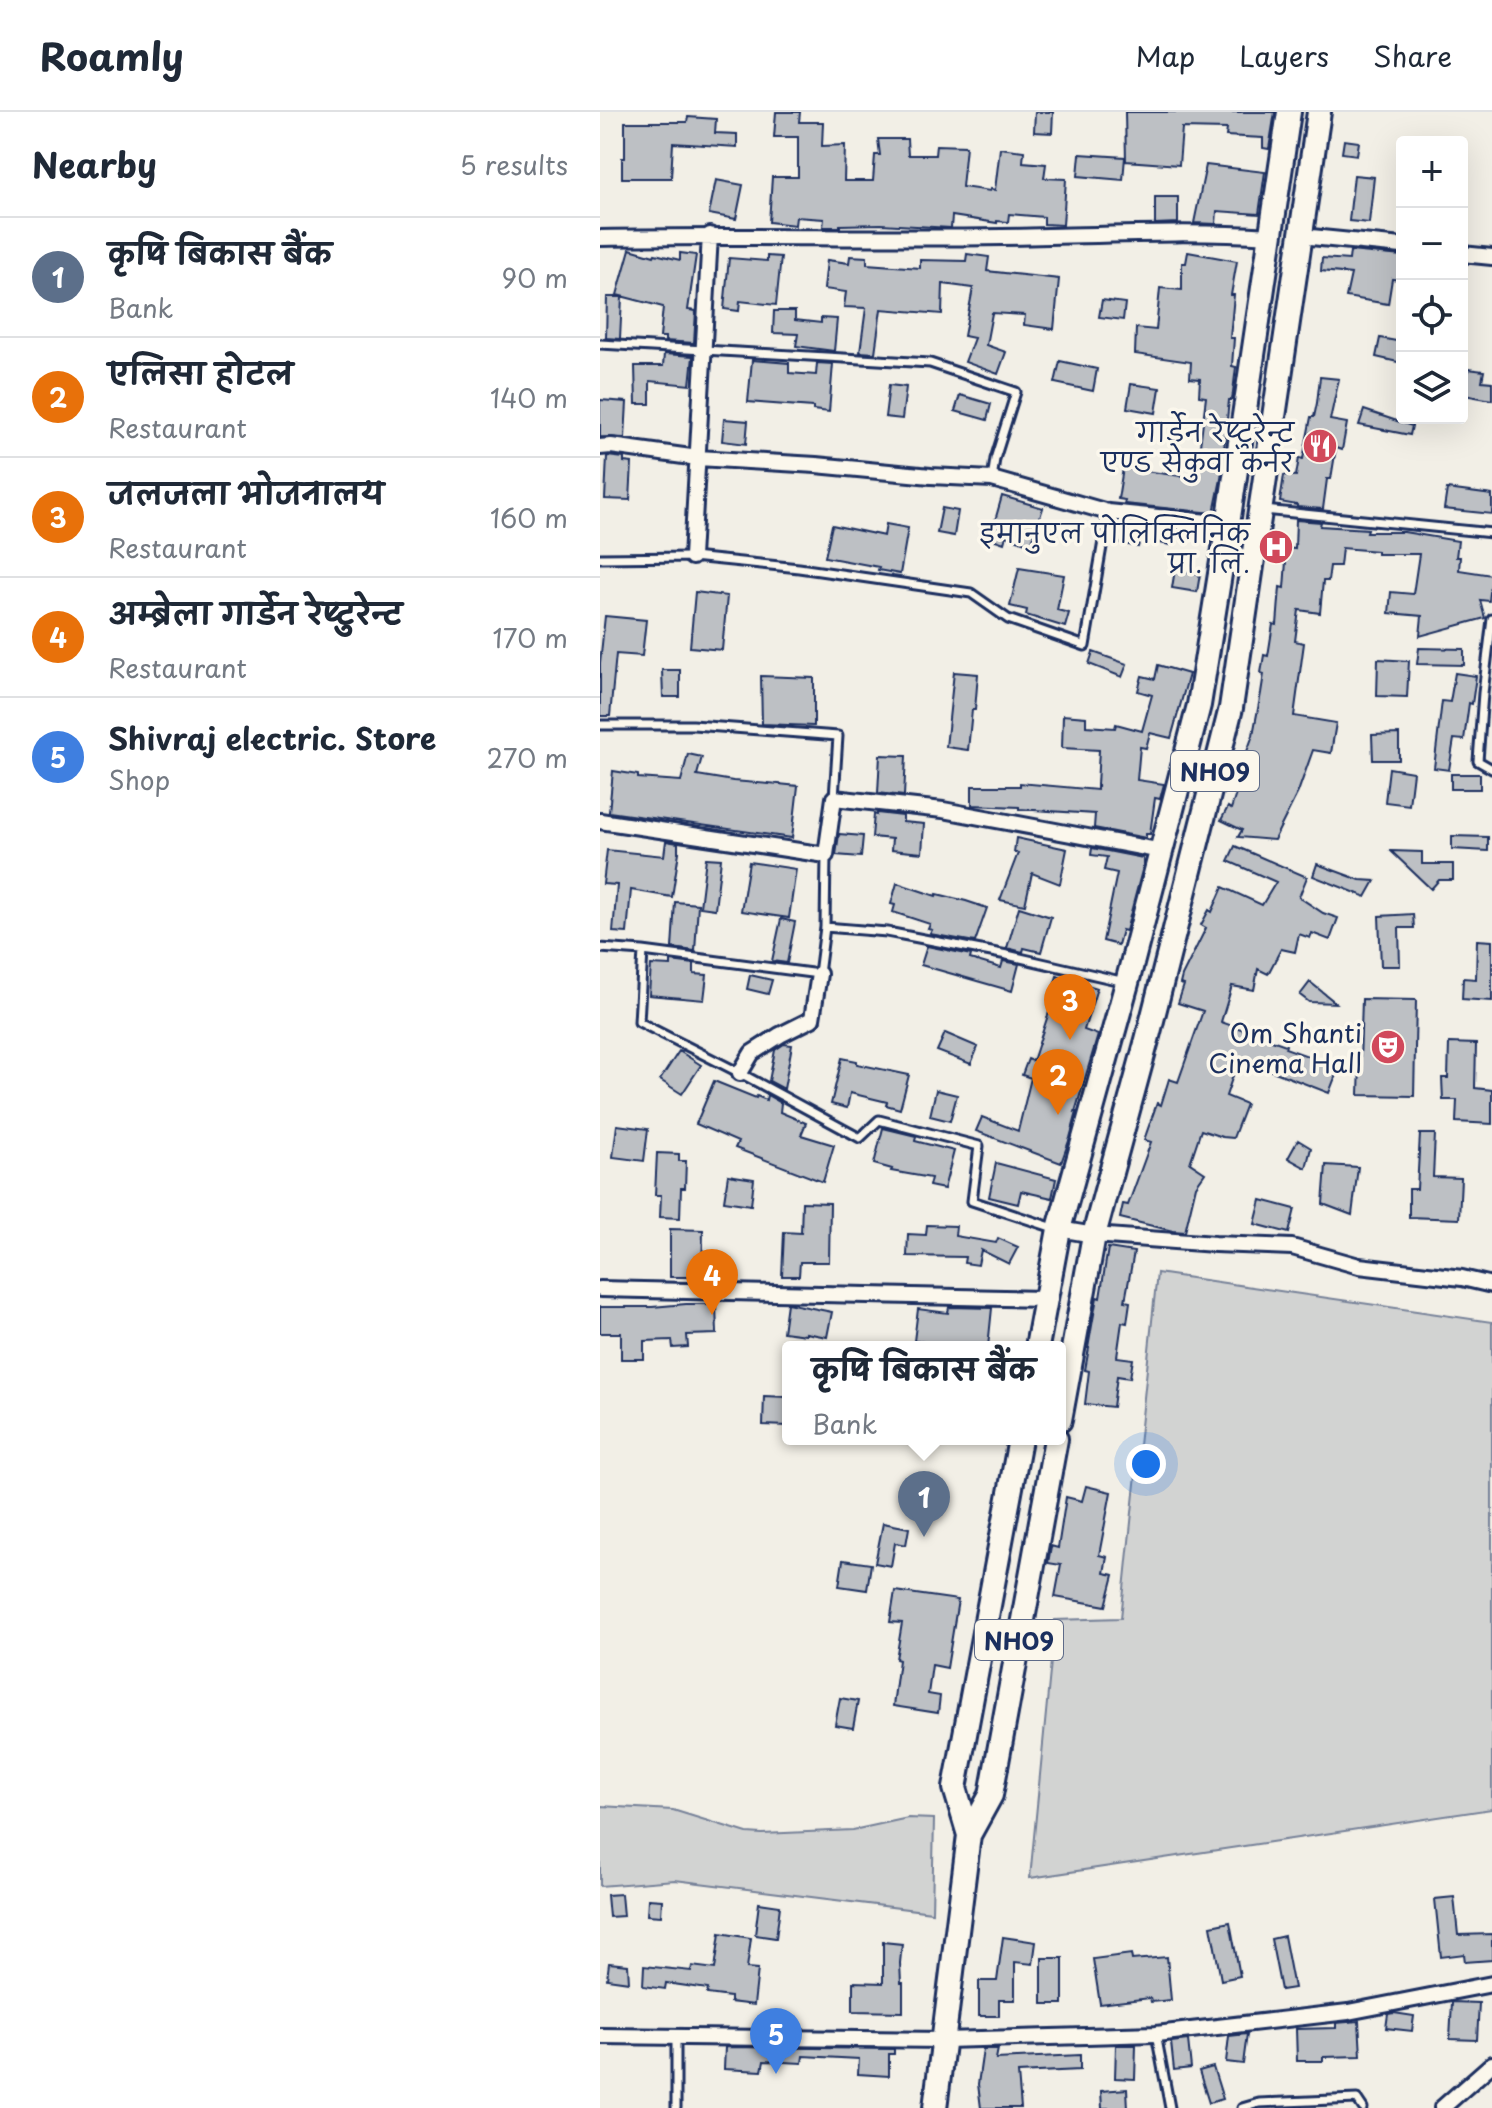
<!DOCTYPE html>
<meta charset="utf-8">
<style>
:root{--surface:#fff;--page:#f6f6f7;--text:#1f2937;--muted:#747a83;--line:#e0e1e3;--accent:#d1495b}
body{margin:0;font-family:"Playpen Sans","Playpen Sans Deva",sans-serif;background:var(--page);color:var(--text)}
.controls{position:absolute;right:24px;top:24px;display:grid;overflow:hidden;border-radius:8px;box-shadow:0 8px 32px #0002}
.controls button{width:72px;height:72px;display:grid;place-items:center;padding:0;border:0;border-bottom:2px solid var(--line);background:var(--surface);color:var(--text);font:40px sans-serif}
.you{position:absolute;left:546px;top:1352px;width:28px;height:28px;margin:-20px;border:6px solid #fff;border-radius:50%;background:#1a73e8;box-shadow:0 0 0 12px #1a73e833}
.badge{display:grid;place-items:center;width:52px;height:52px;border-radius:50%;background:var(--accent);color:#fff;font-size:26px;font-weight:700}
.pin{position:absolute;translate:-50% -66px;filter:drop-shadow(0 2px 4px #0008)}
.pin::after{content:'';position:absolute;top:42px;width:28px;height:24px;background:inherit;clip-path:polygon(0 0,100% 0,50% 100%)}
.popup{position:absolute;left:182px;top:1229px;width:284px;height:104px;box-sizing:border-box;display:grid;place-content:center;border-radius:8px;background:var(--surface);filter:drop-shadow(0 2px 6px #0005);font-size:26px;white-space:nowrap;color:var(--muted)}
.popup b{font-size:30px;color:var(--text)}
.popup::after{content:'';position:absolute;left:50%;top:100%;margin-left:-16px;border:16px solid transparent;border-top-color:var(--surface)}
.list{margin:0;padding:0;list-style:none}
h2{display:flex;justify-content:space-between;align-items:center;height:104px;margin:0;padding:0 32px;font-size:34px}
h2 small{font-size:26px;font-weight:400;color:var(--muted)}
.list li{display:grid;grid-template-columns:52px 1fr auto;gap:24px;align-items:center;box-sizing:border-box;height:120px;padding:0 32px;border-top:2px solid var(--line)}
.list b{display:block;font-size:30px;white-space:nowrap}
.list p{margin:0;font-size:26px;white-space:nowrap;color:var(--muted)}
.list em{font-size:26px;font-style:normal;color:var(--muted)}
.icon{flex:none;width:44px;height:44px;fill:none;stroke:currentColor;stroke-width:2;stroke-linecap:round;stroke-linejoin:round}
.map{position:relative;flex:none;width:892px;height:1996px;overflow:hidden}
header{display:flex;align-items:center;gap:48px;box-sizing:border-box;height:112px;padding:0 40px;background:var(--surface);border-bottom:2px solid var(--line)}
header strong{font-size:38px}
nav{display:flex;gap:44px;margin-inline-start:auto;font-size:28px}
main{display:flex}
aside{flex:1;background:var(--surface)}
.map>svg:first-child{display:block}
.green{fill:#d2d3d2;stroke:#768198;stroke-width:2}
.building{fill:#bdc0c4;stroke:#1b2f5e;stroke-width:2}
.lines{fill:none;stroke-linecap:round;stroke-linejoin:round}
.service-casing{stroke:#1b2f5e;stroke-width:13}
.minor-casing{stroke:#1b2f5e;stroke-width:20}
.primary-casing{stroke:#1b2f5e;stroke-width:28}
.service{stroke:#fbf7ec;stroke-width:7}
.minor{stroke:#fbf7ec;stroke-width:14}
.primary{stroke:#fbf7ec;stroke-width:22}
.labels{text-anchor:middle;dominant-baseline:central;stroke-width:7;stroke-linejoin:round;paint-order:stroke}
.shield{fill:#fbf7ec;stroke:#5e6b89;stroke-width:2}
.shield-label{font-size:24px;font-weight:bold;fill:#1b2f5e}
.poi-label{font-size:26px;fill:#1b2f5e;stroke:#fbf7ec;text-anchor:end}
</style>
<header>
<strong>Roamly</strong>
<nav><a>Map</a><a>Layers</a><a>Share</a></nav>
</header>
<main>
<aside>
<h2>Nearby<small>5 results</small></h2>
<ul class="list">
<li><span class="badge" style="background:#5c6f8a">1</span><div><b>कृषि बिकास बैंक</b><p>Bank</p></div><em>90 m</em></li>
<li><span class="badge" style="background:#e8710a">2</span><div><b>एलिसा होटल</b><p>Restaurant</p></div><em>140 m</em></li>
<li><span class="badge" style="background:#e8710a">3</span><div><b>जलजला भोजनालय</b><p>Restaurant</p></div><em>160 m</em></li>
<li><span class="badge" style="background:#e8710a">4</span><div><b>अम्ब्रेला गार्डेन रेष्टुरेन्ट</b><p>Restaurant</p></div><em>170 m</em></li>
<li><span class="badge" style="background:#3f7fe0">5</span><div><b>Shivraj electric. Store</b><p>Shop</p></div><em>270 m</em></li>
</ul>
</aside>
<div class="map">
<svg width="892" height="1996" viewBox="0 0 892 1996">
<rect width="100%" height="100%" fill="#f2efe6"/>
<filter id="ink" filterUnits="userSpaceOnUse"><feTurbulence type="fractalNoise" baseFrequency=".0125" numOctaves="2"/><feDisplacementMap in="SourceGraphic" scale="16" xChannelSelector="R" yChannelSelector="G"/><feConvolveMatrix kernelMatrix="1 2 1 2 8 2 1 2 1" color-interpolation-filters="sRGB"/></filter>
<g filter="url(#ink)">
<path class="green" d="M557,1161L892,1210V1697L430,1766L455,1508L521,1506Z
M0,1694L73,1698L147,1721L162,1722L253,1718L308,1706L334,1707L332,1800L75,1768L0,1774Z"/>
<path class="building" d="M176,0H200L199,10H223L222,34L245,33L244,69H273L275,43H280L278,27H307L308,43H335L336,33L366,34L362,75L390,79L391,77L395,78L400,36L424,39L423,50L446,52L444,66L466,67L463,113L444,112V105L409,102L408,110L397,109V111L352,104L351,116L281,112L240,113V115H223L224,107L196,105L195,113L169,110L172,65H198V25H174Z
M435,0H453L452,21L434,20Z
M525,0H675L669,37L663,36V26L626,24L627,17L582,16L579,53L526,49Z
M88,5L116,7L115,21L137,22V35L73,31L71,66H22V46H25V10H87Z
M744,28L759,30L757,43L742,41Z
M480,42L525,45L523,68L478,64Z
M606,53L665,60L659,102L617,99L616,112L594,111Z
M754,63L774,65L769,111L749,109Z
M116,68L143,73L136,107L109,102Z
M555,85H578V111L555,112Z
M30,137L54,144L55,142L80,148V141L96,143L88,198L96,199L94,231L65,229V225H60L63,195L17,183Z
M750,139L802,144L799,168L792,167L788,192L746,185L751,162L721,159L722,146L749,148Z
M588,140L637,149L631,183H634L630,226H634L632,254L636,255L632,288H629L621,367L614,401L524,392L525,388L518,387L523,356L596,366L606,285L599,284L600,267L590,266L591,250L535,242L536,216L556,218L560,176L582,178V151H586Z
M367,142L389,145L387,159L459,167L454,217L424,213L425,203L392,201L386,233L406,240L398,262L365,250L374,226L364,224L373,176L343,172L342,202L281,197L275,241L260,240L266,196L244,195L246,180L224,177L227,148L249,151L250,144L267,145V152L320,156V148L366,149Z
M167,144L181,145L176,193L140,189L139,199L124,197L129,146L167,149Z
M7,185H22L20,227L6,226Z
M502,188L525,191L523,208L499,205Z
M174,199H195V208L221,211V206L237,207L234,239L196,234L198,222L173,221Z
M780,226L802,230V251L776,245Z
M64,242L93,244L90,273L50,269V292H36L35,254H63Z
M152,248L189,251V261L216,263L217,251L233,252L229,300L213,298V295L148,290Z
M460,249L497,257L493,279L455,271Z
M868,257L884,259L882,269L892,270V288L864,283Z
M720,265L739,267L730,308L747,311L742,338L736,336L731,367H727L723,397L697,395V393L680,390L684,363L696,364L699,346L703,347L711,305H714L717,291Z
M531,272L560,276L556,301L527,296Z
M289,273L306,275L302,307L285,305Z
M360,283L391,292L387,308L355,299Z
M0,288L27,290L25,326L0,325Z
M764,298L812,314L810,323L759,313Z
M124,307L148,309L146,332L122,329Z
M7,344L24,346V350L32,351L30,388L5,387Z
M847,377L892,383V402L844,397Z
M402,384L443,396L431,433L406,424L404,431L390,426Z
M342,396L358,399L354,424L337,421Z
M696,408L721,410L720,414L768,417L767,420H804L858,429L856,445H860L859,458L892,463L889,489L880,488L885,506L820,524L822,504L789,501L791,480L813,482L819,442H777V439L742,436L740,454H730L728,469H723L720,501L699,498L695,529L704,531L694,604L736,611L731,641L713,638L698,680L674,728L638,725L642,718L621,708L628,695L631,697L648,646L645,645L653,623L661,581L664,562L661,561L664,543L668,544L673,512L677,513L680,475L684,476L687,436L695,437Z
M519,411L575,417L572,433L540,428L538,435L515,430Z
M286,412L308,416L300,462L278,458L279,455L225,445L232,413L284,424Z
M419,456L464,463L457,498L469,501L465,515L426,503L427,498L410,494Z
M575,457L600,462L597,480L572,476Z
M95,480L127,484L122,538L90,535Z
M5,504L46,508L42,544L16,542L10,604H0V551Z
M819,536L864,537V553L817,552Z
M493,540L527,552L522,565L489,552Z
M778,547L809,549L807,585L777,584Z
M558,553L589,562L571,626L550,621L546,636L540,635L537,668L564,672L560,687L555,686L550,722H546V726L494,716L495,702L419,697V695L372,693V674H420V671L497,678V674H499L497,673L499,638L462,636L463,603L486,605V614L515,616L516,612L542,619L552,583L538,579L542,564L555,567Z
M62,558H80V585H63Z
M354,560L378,562L375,598H372L368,638L346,635Z
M855,561L876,564L872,592L869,591L864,628L854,627L849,658L834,656L842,589L850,590Z
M161,564L214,566V614L162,612Z
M799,622V648H773L772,623Z
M88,642L102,645L97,663L133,669L169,672V671L198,674L192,726L9,700L13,659L38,663V666L81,669Z
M280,643L306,644L304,684L278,681Z
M789,656L813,660L809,693L785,690Z
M851,662H880V677H851Z
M277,701L303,704V710L324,712L322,741L291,738L292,727L272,725L274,702L277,703Z
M239,722L263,724L261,745L236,743Z
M852,724L888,725V739L852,737Z
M416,726L467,737L460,772L432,761L425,793L400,788L418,741L414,740Z
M66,729L78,731V740H79L72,785L31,778L27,821L13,820L17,773L3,772L7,738L64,744Z
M635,734L707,765L699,785L723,801L738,806L730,828L712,821L710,826L699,822L695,840L681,837L668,862L658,857L654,878L632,874L621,910L686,933L685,936L739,955L729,981L639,946L626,984L646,992L633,1026L622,1025L601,1018L590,1051L605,1061L596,1074L585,1120L573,1119L520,1106L523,1092L528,1093L551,1030L544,1028L557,991L561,993L569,967L578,970L603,899L578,891L584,873L580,872L582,864L606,816L601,813L609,798L612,800L623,775L662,793L676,770L628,749Z
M492,736L543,746L544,751L526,819L522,818L518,833L503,829L517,761L504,758L507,745L491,743Z
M791,739L822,740V752H853V768H839L831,777Z
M106,746L121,747L115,797L100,795Z
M149,750L196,757L189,806L141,799Z
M717,752L760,768L775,769L766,785L713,764Z
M297,771L336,784L337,782L366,789L387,796L375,830L330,822L332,818L328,817L330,812L293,800L295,793L291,792Z
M75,790L98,792L95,839L72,836Z
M419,795L451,805L441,840L424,836L423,840L407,836Z
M813,802L814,816H799L800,854H781L779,804Z
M181,807L195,810L187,851L172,849Z
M877,828L892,829V889L862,887L863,866L876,867Z
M327,834L371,843L370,847L401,856L403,849L419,852L412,879L321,853Z
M71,849L94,852V862L107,863L104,888L49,883L51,853L71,854Z
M150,863L172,868L168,882L147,877Z
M457,864L497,876L484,918L498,923L475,1000H477L470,1026L461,1051L376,1019L382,1005L418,1019L431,966L422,963L428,947L433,949L453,888L450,887Z
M710,870L736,891L709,890L700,883Z
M762,887L816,888L814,984L759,983Z
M345,921L378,935L371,952L337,939Z
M849,931L876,932L875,976L892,978V1012L856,1010L857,988H843L842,966H848Z
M184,932L192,933L184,977L169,969L175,938Z
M79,939L101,953L82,982L60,968Z
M242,946L257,949V952L309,963L300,997L286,993L287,990L250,981L247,996L231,992Z
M114,969L156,986L157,984L166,988L167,983L181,991L180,1000L206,1011L201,1023L234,1033L223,1070L135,1036L138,1030L96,1012Z
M336,978L357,983L350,1009L330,1004Z
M17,1013L48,1017L44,1049L13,1045Z
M283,1016L316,1024L315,1029L354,1039L344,1077L329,1074L331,1066L291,1059L292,1057L274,1052Z
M820,1022H835L833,1065L861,1066L859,1107L809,1105V1077H817Z
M698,1028L711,1036L706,1056L688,1046Z
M57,1041L79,1042V1049H86L85,1076H81L80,1106L60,1105L61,1083H55Z
M396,1051L456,1067L452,1086L421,1079L418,1092L389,1085Z
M726,1053L758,1055L752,1103L723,1092Z
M128,1063L154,1067L151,1093L124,1089Z
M661,1088L695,1097L689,1121L655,1112Z
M202,1090L230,1091L229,1150H200L199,1164H182L184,1120L201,1121Z
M327,1113L356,1114L355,1124L396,1131L398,1126L418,1135L409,1152L381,1138L378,1153L364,1151L365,1145L307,1144L308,1122L326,1123Z
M70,1117L103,1118L102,1165H70Z
M508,1136L534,1140L525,1189L530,1190L527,1211L522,1210L517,1245L533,1247L530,1266L517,1264L513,1295L485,1292L489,1259L485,1258L489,1236H488L497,1185L500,1186Z
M187,1191L232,1200L227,1225L206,1221V1223L183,1220Z
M86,1192H116L117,1222L87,1223L88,1235L73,1236L72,1228L44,1229V1247H21V1221H0V1195H52Z
M349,1195L392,1196L388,1235H343V1232L314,1229L318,1197L348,1201Z
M164,1284L188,1285V1314L163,1313Z
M486,1374L511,1380L499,1443L507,1445L504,1461L514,1463L506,1494L455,1485L461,1453L448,1451L451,1434L458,1436L466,1385L482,1389Z
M283,1411L309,1416L306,1433L295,1431L291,1454L275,1451Z
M243,1448L271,1452L267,1478L239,1474Z
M295,1479L358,1488L347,1556L332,1553L328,1582L340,1584L338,1601L293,1594L299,1548L296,1547L302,1511L290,1510Z
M240,1586L258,1589L253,1616L235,1613Z
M21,1782L23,1804L9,1805L7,1783Z
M854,1785L858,1823L892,1822V1848L865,1850L864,1842L841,1845L835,1787Z
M48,1787L62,1788L61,1804L47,1803Z
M159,1791L180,1794L176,1826L155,1823Z
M630,1810L640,1864L621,1868L611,1814Z
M120,1821L151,1826L147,1856L158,1857L154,1893L130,1890V1885L107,1882L108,1877L66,1871L65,1877L43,1874L44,1854L91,1859L92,1854L115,1857Z
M684,1824L694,1876L681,1878L671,1827Z
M403,1825L436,1830L433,1852L415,1850V1888H399V1904H379V1869H397Z
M283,1830L302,1832L300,1851L301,1871H303V1900L253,1899V1870L283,1871Z
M531,1842L532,1848L567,1845L571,1888L551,1890L550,1886L500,1892L493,1847Z
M442,1846H463V1892H442Z
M9,1851L28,1853L29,1870L7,1867Z
M852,1890L879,1891L877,1928L850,1927Z
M794,1901L814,1904L812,1919L786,1916L788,1902Z
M759,1909L761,1944L723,1945V1949H697L696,1917L736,1916V1911Z
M647,1922L643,1952L626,1950L629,1924Z
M588,1928L591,1956L574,1958L571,1930Z
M516,1933H536L535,1967L515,1966Z
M125,1935L294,1937V1942H289V1964L258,1962L259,1947L203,1944L202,1951L164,1949L162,1959L124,1957Z
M383,1937H398L396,1947L480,1943V1958L418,1961L421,1996H381L378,1972Z
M613,1955L623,1987L609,1991L599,1959Z
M527,1977L528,1996H502L501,1979Z"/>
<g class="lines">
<g class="service-casing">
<path id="service" d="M0,232L330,251L416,280L395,347L392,367
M664,398L892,421
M0,446L92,445L199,456L371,481L408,507L485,534L508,400
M892,507L883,581L878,649L892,657
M0,613H93L238,624L234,686
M225,815L287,820L407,843L525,870
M0,836L43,839L219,862L225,815L226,743
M43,839L39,910L140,961L260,1026L279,1008L379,1034L372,1089L457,1117
M556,1922L570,1996
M76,1996V1926
M642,1996L659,1991L757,1987L763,1996"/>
</g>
<g class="minor-casing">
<path id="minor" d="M701,124L802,134
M0,126C134,123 268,127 402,125C492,124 581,118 670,124
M862,142L892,145
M0,335L11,334L98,346L216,353L331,364L392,367L508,400L628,412
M92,445L110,123
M0,709L226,743L234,686L343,698L562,739
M140,961L152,941L180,923L212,907L219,862
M459,1117L494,1123L615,1132L692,1135L759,1154L862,1166L892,1173
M0,1177L445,1187
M0,1924L344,1928L556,1922L748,1900L892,1872
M842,1996L892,1952"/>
</g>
<g class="primary-casing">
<path id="primary" d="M437,1235L459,1117L527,871L599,593L628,412L689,0
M460,1308L494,1123L547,928L631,596L719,0
M369,1723L355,1676L420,1327
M335,1996L369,1723L391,1683L456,1327"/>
</g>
<use href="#service" class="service"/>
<use href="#minor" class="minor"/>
<use href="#primary" class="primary"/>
</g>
</g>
<defs>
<g id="restaurant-disc" transform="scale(1.8)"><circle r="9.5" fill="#d1495b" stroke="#fbf7ec"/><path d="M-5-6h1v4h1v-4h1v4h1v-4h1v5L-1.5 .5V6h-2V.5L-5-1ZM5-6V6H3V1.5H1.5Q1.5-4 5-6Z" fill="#fff"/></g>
<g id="hospital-disc" transform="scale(1.8)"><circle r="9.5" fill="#d1495b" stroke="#fbf7ec"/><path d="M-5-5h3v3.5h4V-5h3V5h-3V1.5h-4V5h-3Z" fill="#fff"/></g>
<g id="theatre-disc" transform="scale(1.8)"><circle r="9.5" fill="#d1495b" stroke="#fbf7ec"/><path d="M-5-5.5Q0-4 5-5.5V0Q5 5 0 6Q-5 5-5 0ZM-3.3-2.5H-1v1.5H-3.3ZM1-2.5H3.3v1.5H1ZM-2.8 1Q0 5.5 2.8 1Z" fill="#fff"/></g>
</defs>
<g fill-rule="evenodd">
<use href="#restaurant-disc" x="720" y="334"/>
<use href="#hospital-disc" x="676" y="435"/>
<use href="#theatre-disc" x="788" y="935"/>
</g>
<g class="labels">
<g class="shield">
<rect x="571" y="639" width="88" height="40" rx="6"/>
<rect x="375" y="1508" width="88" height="40" rx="6"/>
</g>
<g class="shield-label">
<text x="615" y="659">NH09</text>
<text x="419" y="1528">NH09</text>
</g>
<g class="poi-label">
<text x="694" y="319">गार्डेन रेष्टुरेन्ट<tspan x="694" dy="30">एण्ड सेकुवा कर्नर</tspan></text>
<text x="650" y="420">इमानुएल पोलिक्लिनिक<tspan x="650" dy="30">प्रा. लि.</tspan></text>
<text x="762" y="920">Om Shanti<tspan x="762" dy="30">Cinema Hall</tspan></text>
</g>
</g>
</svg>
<div class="controls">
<button>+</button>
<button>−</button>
<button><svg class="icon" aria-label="locate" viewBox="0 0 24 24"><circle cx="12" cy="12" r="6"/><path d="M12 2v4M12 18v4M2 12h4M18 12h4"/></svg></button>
<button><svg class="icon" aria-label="layers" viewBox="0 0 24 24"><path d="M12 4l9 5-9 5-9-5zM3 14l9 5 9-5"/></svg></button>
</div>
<div class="you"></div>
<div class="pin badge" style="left:324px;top:1425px;background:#5c6f8a">1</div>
<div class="popup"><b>कृषि बिकास बैंक</b>Bank</div>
<div class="pin badge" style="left:458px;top:1003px;background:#e8710a">2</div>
<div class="pin badge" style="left:470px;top:928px;background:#e8710a">3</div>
<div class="pin badge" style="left:112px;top:1203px;background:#e8710a">4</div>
<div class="pin badge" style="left:176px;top:1962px;background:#3f7fe0">5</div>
</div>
</main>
